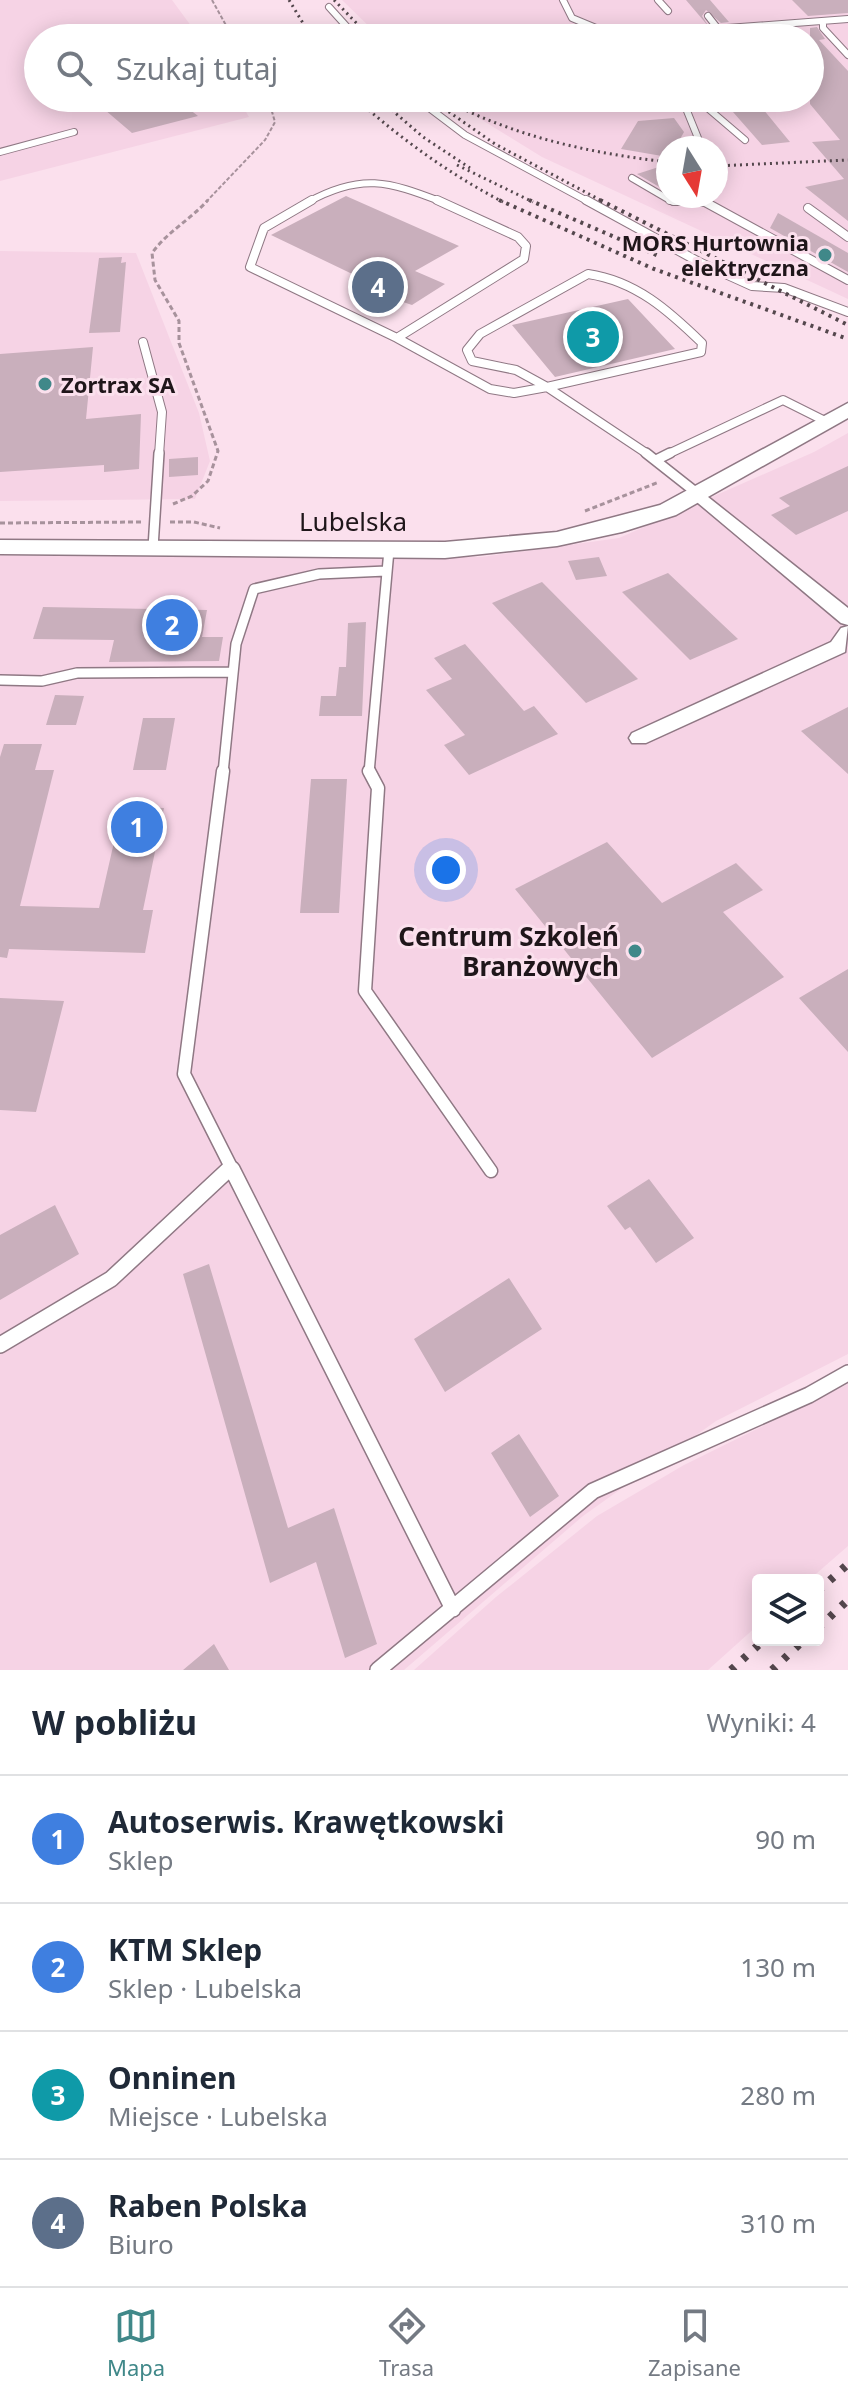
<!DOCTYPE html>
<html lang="pl">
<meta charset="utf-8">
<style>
:root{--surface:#fff;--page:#f6f6f7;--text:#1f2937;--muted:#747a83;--line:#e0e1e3;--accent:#408889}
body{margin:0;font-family:"Noto Sans",sans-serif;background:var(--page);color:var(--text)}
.controls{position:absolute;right:24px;bottom:24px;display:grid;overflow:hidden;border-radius:8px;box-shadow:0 4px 20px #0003}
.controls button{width:72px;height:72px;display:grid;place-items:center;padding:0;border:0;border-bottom:2px solid var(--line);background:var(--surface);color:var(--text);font:40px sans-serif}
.compass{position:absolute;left:656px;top:136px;width:72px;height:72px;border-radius:50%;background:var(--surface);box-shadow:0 4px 20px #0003;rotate:169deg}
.you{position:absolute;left:446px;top:870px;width:28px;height:28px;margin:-20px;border:6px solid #fff;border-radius:50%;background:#1a73e8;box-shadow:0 0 0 12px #1a73e833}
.badge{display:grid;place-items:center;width:52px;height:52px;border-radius:50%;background:var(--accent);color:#fff;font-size:26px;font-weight:700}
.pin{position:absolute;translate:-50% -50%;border:4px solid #fff;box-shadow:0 2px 8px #0006}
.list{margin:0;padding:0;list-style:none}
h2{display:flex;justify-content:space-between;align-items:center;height:104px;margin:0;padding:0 32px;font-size:34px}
h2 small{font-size:26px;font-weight:400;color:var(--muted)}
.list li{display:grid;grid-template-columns:52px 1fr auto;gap:24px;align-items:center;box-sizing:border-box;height:128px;padding:0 32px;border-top:2px solid var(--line)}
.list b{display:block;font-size:30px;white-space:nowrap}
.list p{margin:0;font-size:26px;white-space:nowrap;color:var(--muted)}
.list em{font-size:26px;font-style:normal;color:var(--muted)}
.icon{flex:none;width:44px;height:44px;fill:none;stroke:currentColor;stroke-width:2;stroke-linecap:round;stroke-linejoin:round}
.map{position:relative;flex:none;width:848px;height:1670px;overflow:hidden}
.search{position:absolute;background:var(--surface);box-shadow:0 4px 20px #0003;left:24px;right:24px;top:24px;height:88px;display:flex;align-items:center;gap:20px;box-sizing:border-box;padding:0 28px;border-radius:44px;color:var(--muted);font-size:30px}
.sheet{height:616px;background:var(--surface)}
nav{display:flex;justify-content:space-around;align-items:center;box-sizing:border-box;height:112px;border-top:2px solid var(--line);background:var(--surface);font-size:22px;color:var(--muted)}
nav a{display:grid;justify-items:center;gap:4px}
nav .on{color:var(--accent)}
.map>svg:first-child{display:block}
.built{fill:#f6d3e5;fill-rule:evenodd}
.building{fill:#c9afbc}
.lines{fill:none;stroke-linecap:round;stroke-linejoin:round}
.service-far4-casing{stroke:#8f7884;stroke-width:8}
.service-far3-casing{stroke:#8f7884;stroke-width:10}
.service-far2-casing{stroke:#8f7884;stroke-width:12}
.service-far1-casing{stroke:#8f7884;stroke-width:15}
.service-casing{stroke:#8f7884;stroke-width:18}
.minor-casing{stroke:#8f7884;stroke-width:3}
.tertiary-casing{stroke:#8f7884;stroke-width:3}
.path-far1{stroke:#a7929c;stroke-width:2;stroke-dasharray:4 2;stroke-linecap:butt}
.path{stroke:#a7929c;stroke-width:3;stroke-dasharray:5 3;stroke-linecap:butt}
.service-far4{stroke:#fff;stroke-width:6}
.service-far3{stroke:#fff;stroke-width:8}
.service-far2{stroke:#fff;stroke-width:9}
.service-far1{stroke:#fff;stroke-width:12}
.service{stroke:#fff;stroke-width:15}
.minor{fill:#fff;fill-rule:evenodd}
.tertiary{fill:#fff;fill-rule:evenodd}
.rail-far2{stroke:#54474d;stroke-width:3;stroke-dasharray:2 4;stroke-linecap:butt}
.rail-far1{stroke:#54474d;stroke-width:4;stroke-dasharray:3 5;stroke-linecap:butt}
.rail{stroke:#54474d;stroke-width:8;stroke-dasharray:5 11;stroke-linecap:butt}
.poi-dot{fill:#408889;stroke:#fbe0ed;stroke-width:3}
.labels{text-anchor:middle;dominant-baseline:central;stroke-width:6;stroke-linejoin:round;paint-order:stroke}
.far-poi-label{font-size:22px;font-weight:bold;fill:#1f161a;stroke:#fbe0ed;text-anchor:end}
.street-label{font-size:26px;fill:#1f161a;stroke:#fbe0ed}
.poi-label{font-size:26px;font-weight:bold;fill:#1f161a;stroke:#fbe0ed;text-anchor:end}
</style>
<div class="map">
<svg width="848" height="1670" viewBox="0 0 848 1670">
<rect width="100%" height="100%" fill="#fbe0ed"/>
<path class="built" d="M0,0H172L200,38H38V98H238L249,117L0,181Z
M342,0H848V299L542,157L446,98H810V38H381ZM668,148H716V196H668Z
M0,251L136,253L199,413L210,461L195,499L0,501Z
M848,433V1354L716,1421L583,1516L404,1670H0V556L482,557L619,538L814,452Z
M848,1384V1546L809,1580H758V1625L708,1670H414L496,1597L597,1516L684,1465Z"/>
<path class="building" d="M686,0H710L729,22L721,23L706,10L702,16L709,27Z
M792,0H848V13L808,16Z
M817,27L825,39L819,40L848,71V221L805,187L844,179L812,142L840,140L810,104V28Z
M91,98H175L198,116L132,133Z
M763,109L790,142L762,145L733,112Z
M674,118L684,132L675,148H668V157L621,149L638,121Z
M668,164V192L637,174Z
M346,196L459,246L415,271L445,284L412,305L388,297L394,294L271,235Z
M778,213L848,253V272L770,228Z
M122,257L121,263L126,262L120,332L89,333L99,258Z
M628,299L675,349L555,377L512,325Z
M93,347L86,419L141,414L139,469L104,472V465L0,472V354Z
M198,457V475L169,477V459Z
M848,466V511L796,535L771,515L790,506L779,498Z
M599,557L607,576L576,580L568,561Z
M668,573L738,639L690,660L622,592Z
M542,582L638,679L586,703L492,603Z
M43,607L207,610L202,637H223L219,661L109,662L114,640L33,639Z
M366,622L362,716H319L321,696H336L339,667H346L348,623Z
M465,644L524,711L534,706L558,734L469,775L444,745L465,735L426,690L452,679L434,658Z
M55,695L84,696L76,725H46Z
M848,707V774L801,731Z
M143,718H175L166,770H133Z
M4,744H42L35,770H54L20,906L99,908L122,807L164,808L143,910H153L145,953L9,949L7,958L0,957V757Z
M311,779H347L339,913H300Z
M607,842L662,903L736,863L763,890L723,912L784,977L652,1058L515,889Z
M848,969V1052L799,998Z
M0,998L64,1001L36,1112L0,1110Z
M649,1179L694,1238L656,1263L630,1227L625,1230L607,1206Z
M55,1205L79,1254L0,1300V1235Z
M209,1264L288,1528L334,1508L377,1644L345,1658L316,1562L270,1583L183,1274Z
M509,1278L542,1329L445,1392L414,1339Z
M519,1434L559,1496L530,1517L491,1453Z
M214,1644L229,1670H183Z"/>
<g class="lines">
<g class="service-far4-casing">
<path id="service-far4" d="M563,0L572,18L620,38
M658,0L668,11
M329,7L357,38
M708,16L719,30
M823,21V28L848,55
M718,38L719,30L727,28L848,19
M416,98L465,135L589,202
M641,101L709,107L747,98
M704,105L745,140
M685,106L700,143
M0,152L74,132
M632,178L673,202H706
M308,202C361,173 388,181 442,202"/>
</g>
<g class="service-far3-casing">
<path id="service-far3" d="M312,200L264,228L250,267L397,338
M586,200L699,262L752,286L784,288L848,312
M670,200L705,202L848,280
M808,208L848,237
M588,274C636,281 669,311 702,343L701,352L547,387L516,370L472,361L467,350L480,334Z
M397,338L490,389L514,393L547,387L649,455
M397,338L524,259L526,246L518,237L437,200
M143,342L162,412L159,455
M666,455L783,400L827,422"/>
</g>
<g class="service-far2-casing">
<path id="service-far2" d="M646,453L698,494
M656,460L670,453
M153,548L159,453
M0,680L42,681L77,673L231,672
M223,773L236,644L254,589L319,574L386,571
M369,773L389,550"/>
</g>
<g class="service-far1-casing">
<path id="service-far1" d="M223,771L184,1074L233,1171
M369,771L378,788L365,991L491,1171
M227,1171L230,1168"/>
</g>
<g class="service-casing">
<path id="service" d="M232,1169L453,1609
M0,1345L111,1279L229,1169
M378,1670L593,1491L809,1395L848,1373"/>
</g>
<g class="minor-casing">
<path id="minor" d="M698,489L848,608V625L841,623L692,498L689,494Z
M848,626L845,652L646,743H632L629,738L632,733L831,642L841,628Z"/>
</g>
<g class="tertiary-casing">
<path id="tertiary" d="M848,403V418L676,515L622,532L557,546L445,558L0,554V540L445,542L557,532L660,505Z"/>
</g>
<path class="path-far1" d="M212,0L233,38
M206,202L265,140L275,122L268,98"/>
<path class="path" d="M173,504L192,496L208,481L218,451L179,343V321L155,280L152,253C167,232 190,220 208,200
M585,511L659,482
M170,522H194L220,528
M0,523L141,522"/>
<use href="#service-far4" class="service-far4"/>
<use href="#service-far3" class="service-far3"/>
<use href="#service-far2" class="service-far2"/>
<use href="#service-far1" class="service-far1"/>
<use href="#service" class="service"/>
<use href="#minor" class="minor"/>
<use href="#tertiary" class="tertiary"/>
<path class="rail-far2" d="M289,0L312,38
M334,0L371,38
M355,98C401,139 448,173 503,202
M378,98L423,137L470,168
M429,98L495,144L604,202
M445,100C516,137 589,153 668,162
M457,165L533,202
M716,166L848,160"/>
<path class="rail-far1" d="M499,200L654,269L848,339
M529,200L661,257
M600,200L848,325"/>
<path class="rail" d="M818,1591L848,1564
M818,1628L848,1600
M731,1670L764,1640
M772,1670L804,1640"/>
</g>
<g class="poi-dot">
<circle cx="825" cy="255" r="8"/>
<circle cx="45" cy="384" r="8"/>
<circle cx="635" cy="951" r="8"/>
</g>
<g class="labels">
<g class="far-poi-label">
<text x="809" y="242">MORS Hurtownia<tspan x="809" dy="25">elektryczna</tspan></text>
<text x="61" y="384" text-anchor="start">Zortrax SA</text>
</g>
<g class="street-label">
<text x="353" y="521">Lubelska</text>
</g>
<g class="poi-label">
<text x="619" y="936">Centrum Szkoleń<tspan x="619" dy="30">Branżowych</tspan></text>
</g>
</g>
</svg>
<div class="controls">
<button><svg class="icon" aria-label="layers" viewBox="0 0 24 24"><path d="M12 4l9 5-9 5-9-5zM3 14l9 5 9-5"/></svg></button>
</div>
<svg class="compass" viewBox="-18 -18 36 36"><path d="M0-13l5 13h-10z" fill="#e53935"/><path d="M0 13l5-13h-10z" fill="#747a83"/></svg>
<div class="you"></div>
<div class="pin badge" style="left:137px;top:827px;background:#3f7fe0">1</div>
<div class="pin badge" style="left:172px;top:625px;background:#3f7fe0">2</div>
<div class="pin badge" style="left:593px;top:337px;background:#0f9aa8">3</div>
<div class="pin badge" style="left:378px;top:287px;background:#5c6f8a">4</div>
<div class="search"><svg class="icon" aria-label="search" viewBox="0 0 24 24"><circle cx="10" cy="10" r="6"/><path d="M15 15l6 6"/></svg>Szukaj tutaj</div>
</div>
<section class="sheet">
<h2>W pobliżu<small>Wyniki: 4</small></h2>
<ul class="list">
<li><span class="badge" style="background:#3f7fe0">1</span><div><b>Autoserwis. Krawętkowski</b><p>Sklep</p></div><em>90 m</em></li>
<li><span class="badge" style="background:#3f7fe0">2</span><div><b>KTM Sklep</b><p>Sklep · Lubelska</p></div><em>130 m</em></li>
<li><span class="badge" style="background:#0f9aa8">3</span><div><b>Onninen</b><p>Miejsce · Lubelska</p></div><em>280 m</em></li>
<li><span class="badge" style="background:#5c6f8a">4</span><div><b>Raben Polska</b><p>Biuro</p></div><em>310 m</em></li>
</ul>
</section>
<nav>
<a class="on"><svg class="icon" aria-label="map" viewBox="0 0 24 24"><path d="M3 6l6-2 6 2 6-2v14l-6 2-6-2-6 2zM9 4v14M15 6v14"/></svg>Mapa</a>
<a><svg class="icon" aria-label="directions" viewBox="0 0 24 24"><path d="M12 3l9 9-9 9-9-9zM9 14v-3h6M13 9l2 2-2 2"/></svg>Trasa</a>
<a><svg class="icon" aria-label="saved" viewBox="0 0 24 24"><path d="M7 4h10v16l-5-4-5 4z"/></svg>Zapisane</a>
</nav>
